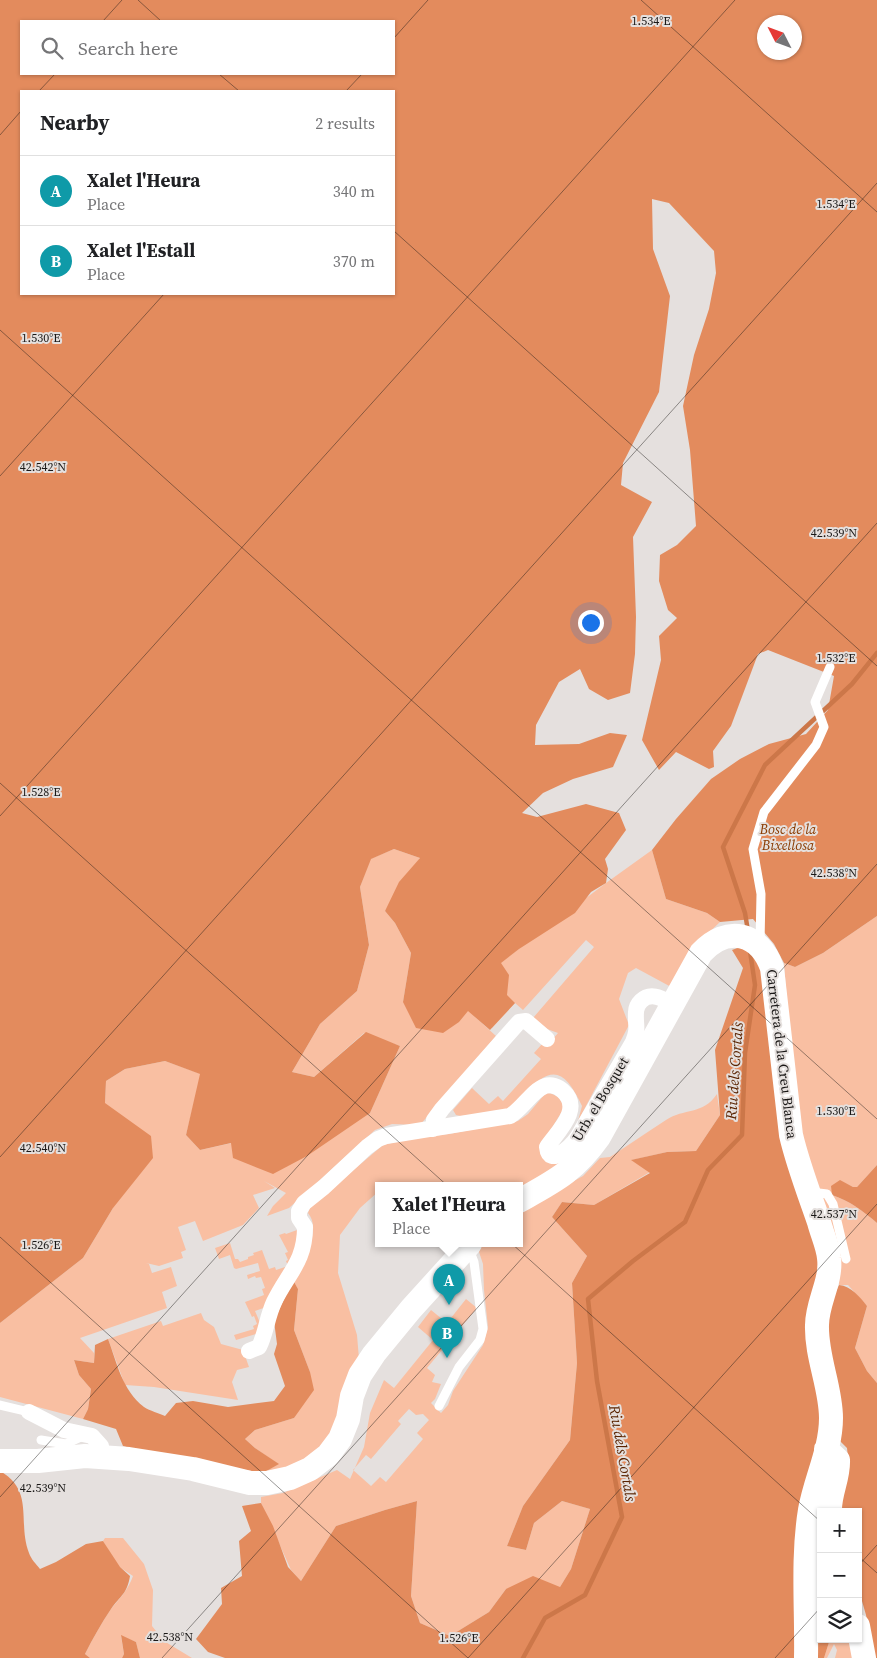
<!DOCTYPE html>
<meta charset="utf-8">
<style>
:root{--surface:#fff;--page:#f6f6f6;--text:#202124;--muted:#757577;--line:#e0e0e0;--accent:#2563eb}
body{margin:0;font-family:"Source Serif 4",serif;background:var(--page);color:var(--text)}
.controls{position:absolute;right:15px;bottom:15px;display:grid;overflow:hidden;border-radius:0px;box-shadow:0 1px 4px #0004}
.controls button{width:45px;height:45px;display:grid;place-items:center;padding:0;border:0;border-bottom:1px solid var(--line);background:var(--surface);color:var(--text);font:25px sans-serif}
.compass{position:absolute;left:757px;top:15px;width:45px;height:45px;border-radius:50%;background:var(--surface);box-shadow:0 1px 4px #0004;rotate:312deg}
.you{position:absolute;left:590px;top:622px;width:18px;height:18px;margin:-12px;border:4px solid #fff;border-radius:50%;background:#1a73e8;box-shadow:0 0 0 8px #1a73e833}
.badge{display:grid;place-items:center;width:32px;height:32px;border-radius:50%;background:var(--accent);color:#fff;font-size:16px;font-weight:700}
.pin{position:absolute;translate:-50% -41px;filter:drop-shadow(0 1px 2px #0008)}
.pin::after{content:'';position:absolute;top:26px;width:18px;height:15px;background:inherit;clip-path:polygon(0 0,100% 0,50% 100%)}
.popup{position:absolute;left:375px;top:1182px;width:148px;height:65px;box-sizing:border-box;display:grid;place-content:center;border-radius:0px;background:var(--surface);filter:drop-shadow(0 1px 4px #0005);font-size:16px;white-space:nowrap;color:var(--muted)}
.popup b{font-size:19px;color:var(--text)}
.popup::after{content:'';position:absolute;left:50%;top:100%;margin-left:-10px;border:10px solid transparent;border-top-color:var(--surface)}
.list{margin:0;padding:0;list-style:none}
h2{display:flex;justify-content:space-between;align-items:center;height:65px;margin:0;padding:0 20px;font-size:21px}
h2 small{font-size:16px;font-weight:400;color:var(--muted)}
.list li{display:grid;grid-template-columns:32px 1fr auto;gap:15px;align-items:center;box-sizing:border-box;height:70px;padding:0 20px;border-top:1px solid var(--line)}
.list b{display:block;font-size:19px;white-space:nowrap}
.list p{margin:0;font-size:16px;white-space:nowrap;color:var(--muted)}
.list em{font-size:16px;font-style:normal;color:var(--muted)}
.icon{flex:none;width:28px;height:28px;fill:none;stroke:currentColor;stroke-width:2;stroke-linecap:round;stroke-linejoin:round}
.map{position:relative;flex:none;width:877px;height:1658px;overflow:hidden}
.search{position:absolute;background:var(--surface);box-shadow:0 1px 4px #0004;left:20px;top:20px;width:375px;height:55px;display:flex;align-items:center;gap:12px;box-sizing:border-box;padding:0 18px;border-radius:0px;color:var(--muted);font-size:19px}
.panel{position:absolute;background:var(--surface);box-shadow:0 1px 4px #0004;left:20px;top:90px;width:375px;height:205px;border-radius:0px}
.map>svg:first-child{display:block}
.green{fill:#f9bfa2;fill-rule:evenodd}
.forest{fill:#e38b5d;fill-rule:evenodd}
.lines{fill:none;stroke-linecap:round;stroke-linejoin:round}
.stream{stroke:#cc7749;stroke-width:4.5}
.service{stroke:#fff;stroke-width:9}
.minor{stroke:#fff;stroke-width:16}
.secondary{stroke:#fff;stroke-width:24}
.ticks{fill:none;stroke:#1a1817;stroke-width:1;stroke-opacity:0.45}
.labels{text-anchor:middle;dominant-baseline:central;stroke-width:4;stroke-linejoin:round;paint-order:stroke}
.park-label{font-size:14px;font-style:italic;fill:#8b3c03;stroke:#e5e0de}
.street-label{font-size:14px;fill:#1a1817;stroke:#e5e0de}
.water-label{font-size:15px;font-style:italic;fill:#5a2300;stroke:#e5e0de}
.ticks-label{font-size:12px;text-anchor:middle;fill:#1a1817;stroke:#e5e0de;stroke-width:4;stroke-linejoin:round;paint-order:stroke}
</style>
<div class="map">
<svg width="877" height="1658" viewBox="0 0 877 1658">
<rect width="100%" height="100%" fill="#e5e0de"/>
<path class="green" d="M394,849L420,858L385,911L395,923L411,953L403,1002L500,963L606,883L652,850L666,899L707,913L720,922L697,944L673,988L636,968L628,973L619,999L629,1025L578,1121L582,1106C565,1070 552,1063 524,1095C520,1099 515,1107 511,1109C503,1113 471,1115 461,1116L456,1115L453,1110L472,1088L489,1104L498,1096L503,1101L541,1059L534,1053L542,1044L546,1047L558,1033L547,1029L533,1018L594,947L586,940L523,1010L515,1003L492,1028L473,1015L496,1036L420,1125L392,1124L375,1130L289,1208L267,1216L273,1206L286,1193L264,1181L275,1188L253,1195L259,1208L243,1225L203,1241L195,1221L178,1227L186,1250L181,1252L183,1258L159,1266L146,1263L149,1264L152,1273L171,1267L177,1286L162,1292L167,1308L80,1338L94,1353V1363L74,1360L79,1375L91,1389L88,1409L83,1419L0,1397V1323L83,1258L113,1208L105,1103L106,1081L125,1069L165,1061L201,1074L186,1135L200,1150L370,1113L400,1046L364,1033L314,1077L292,1072L320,1024L357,991L369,945L360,887L370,859Z
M877,916V1165L857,1187H853L840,1181L832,1195C850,1201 863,1211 877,1223V1383L867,1371L855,1348L867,1306L848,1285H839L838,1268L808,1166L794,1088L784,963L795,967L823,953Z
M548,1093C558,1095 561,1099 564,1108L541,1146L565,1161L519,1194V1186L387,1184L384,1186H379V1191L360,1208L340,1235L338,1273L357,1335L359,1359L329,1441L288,1471L263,1473L278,1464L255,1448L245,1439L255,1430L294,1418L310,1372L294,1330L298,1289L293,1280C301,1262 323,1231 308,1213L310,1207L383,1145L408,1139L449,1134L518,1121L528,1114L544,1095Z
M717,1094L720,1115L696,1151L667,1152L632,1160L650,1172L594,1205L562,1202L552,1217L587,1256L572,1283L577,1363L570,1440L523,1506L507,1546L526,1550L534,1523L562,1501L590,1509L571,1569L560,1587L506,1589L489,1612L450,1636L420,1623L411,1596L417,1501L385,1510L336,1526L301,1581L291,1570L261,1503V1497L283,1493L337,1470L350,1479L364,1447L370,1413L384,1380L394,1388L433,1340L418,1327L431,1310L447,1323L466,1299L477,1308L427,1368L435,1375L432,1382L441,1384L435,1399L431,1403L441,1413L448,1405L453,1391L483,1345L488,1327L484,1290L483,1264L477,1246L479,1244H519V1211L583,1176L600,1158L610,1157C629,1145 647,1132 666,1120C684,1108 703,1115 717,1094ZM409,1409L416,1415L423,1414L429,1420L417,1433L423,1439L386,1482L380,1477L371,1486L353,1470L366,1455L371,1459L401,1424L398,1421Z
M297,1230L298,1244L269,1306L255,1311L261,1325L256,1334L236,1340L234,1335L254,1329L253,1326L257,1324L254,1316L252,1317L245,1302L264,1295L262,1289L265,1288L261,1277L256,1278L255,1276L248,1279L247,1275L260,1271L258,1263L236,1269L234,1268L230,1255L219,1259L215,1248L230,1243L235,1259H238L240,1262L248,1259V1257L254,1255L253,1253L262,1250L269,1269L275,1267L276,1270L288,1266L286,1261L288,1260L285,1253L288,1252L279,1235L285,1233L286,1234Z
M201,1313L204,1320L214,1327L221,1344L243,1350L249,1367L237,1370L232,1382L238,1400L154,1387L125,1385L108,1339L161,1321L163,1326Z
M105,1538H123L144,1564L153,1590L152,1626L164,1641L192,1658H140L136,1642L121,1636L124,1654L122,1658H90L85,1654C93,1638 101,1624 111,1609C120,1598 128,1590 133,1576L118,1566L103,1541Z
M830,1639H853L855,1658H835L837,1650L834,1644L827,1658H824Z"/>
<path class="forest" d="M0,0H877V916L823,953L795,967L784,963L774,944L753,919L720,922L707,913L666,899L652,850L676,819L711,779L740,759L769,744L806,734L828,710L834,676L768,650L758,654L731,726L713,751L714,767L709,769L676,752L659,770L642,740L661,660L659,636L677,618L668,610L659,581L660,555L677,545L696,526L690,450L683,406L694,355L709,309L716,273L714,251L669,203L652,199L653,249L670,296L659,392L623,463L621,485L652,502L633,537L636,617L635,654L630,693L608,700L589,689L580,669L559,682L536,725L535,745L579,744L610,733L627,735L613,767L573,779L543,793L522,813L537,817L586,804L619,813L626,830L605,859L608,869L606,883L591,892L575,913L519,949L501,963L509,975L507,995L515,1003L490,1030L468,1011L459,1022L443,1033L416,1028L403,1002L411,953L395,923L385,911L399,882L420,858L394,849L371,859L360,887L369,945L357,991L320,1024L292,1072L314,1077L366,1032L400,1046L370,1113L307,1156L273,1174L233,1158L231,1143L200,1150L186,1135L200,1074L165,1061L125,1069L106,1081L105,1103L151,1136L153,1158L113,1208L83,1258L0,1323ZM21,21H394V74H21ZM764,22H794V52H764ZM21,91H394V294H21Z
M740,947L756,956L765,983L816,1239L822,1276V1398L797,1658H225L208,1652L196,1639L222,1604L221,1588L242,1576L239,1541L251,1531L242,1506L261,1503L273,1526L288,1567L301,1581L336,1526L385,1510L417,1501L411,1596L420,1623L450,1636L489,1612L506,1589L533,1576L560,1587L571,1569L590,1509L562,1501L534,1523L526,1550L507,1546L523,1506L570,1440L577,1363L572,1283L587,1256L552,1217L562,1202L594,1205L650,1173L631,1160L667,1152L696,1151L720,1115L715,1050L743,968L732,950Z
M877,1165V1223C863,1211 850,1201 832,1195L831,1186L840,1180L853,1187H857Z
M293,1280L298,1289L294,1330L310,1372L314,1390L294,1418L255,1430L245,1439L255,1448L279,1464L263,1473L160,1456L123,1446L116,1429L83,1419L88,1409L91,1389L79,1375L74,1360L94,1363L95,1345L108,1339C117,1363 122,1390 144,1407C150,1411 159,1413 165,1416L176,1403L193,1401L228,1407L274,1401L285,1386L274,1354L277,1344L274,1321Z
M839,1285C851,1286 860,1297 867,1306L855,1348L867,1371L877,1383V1658H874L866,1615L858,1587V1512H837L848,1458L847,1448L838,1439L826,1355L830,1304Z
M0,1471C35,1491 17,1522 29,1553C31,1559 36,1564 40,1569L56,1562L86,1544L103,1541L120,1567L130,1576C127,1594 121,1595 111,1609C101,1624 93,1638 85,1654L90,1658H0Z
M819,1531L821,1532V1639H830L824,1658H816L813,1580Z
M121,1635L136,1642L140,1658H122L124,1654Z"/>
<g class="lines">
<path class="stream" d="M748,931L745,913L723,847L765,765L852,684L877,653
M523,1658L545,1618L585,1595L622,1517L597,1381L588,1299L633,1261L685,1222L708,1170L742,1135L745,1053L755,985L750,951"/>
<path class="service" d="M760,943L761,894L753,849L764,812L816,745L824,727L815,702L830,667
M810,1196L819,1193L827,1194L833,1204L846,1259
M0,1405L29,1412
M439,1406L459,1367L480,1340L483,1329L474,1262L469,1249
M41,1440L66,1444L85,1435"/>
<path class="minor" d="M433,1129L434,1120L442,1109L519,1022L526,1021L547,1039
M249,1351L259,1347C266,1333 267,1317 274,1302C288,1273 305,1262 305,1227L299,1218V1211L304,1203L324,1187L367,1147L378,1139L386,1136L510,1116C522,1109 533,1090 545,1086C551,1084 558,1086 563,1091C583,1109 558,1131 547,1147C549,1169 572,1145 577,1138L633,1042C639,1027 635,1026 636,1012C636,1007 638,1004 641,1001C651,991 663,999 673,1004
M29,1412L64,1430L92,1436L101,1446L102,1457"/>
<path class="secondary" d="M519,1201C555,1181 574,1172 599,1137L701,953C727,925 759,932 772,968L791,1135C798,1165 809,1193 819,1222C822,1234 828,1246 829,1258C832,1281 817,1302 817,1325C816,1357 831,1387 831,1418C831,1450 815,1480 810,1510C802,1559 807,1609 806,1658
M826,1449L838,1460C839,1478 829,1494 830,1512
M0,1461H38L85,1456L129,1459L193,1469L250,1483H267L290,1478L310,1469L328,1455L340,1439L348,1419L352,1396L360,1375L374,1354L411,1309L470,1244
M858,1626L864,1658"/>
</g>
<path class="ticks" d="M138,0L161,21M641,0L877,212M103,21L122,0M394,38L428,0M219,74L239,91M39,91L55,74M346,91L362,74M0,135L21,111M394,231L877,666M0,330L877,1119M0,476L164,294M0,783L821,1522M0,816L735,0M0,1157L877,183M0,1237L468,1658M0,1497L877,523M858,1556L877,1573M858,1566L877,1545M162,1658L877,864M468,1658L877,1204M775,1658L821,1607"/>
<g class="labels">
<g class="park-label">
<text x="788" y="829">Bosc de la<tspan x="788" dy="16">Bixellosa</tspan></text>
</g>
<g class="street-label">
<text transform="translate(782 1054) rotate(83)">Carretera de la Creu Blanca</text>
<text transform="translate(600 1099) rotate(-59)">Urb. el Bosquet</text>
</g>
<g class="water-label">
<text transform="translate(734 1071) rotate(-86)">Riu dels Cortals</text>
<text transform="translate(623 1453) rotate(80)">Riu dels Cortals</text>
</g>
</g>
<g class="ticks-label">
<text x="651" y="25">1.534°E</text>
<text x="836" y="208">1.534°E</text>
<text x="41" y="342">1.530°E</text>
<text x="43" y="471">42.542°N</text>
<text x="834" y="537">42.539°N</text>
<text x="836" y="662">1.532°E</text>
<text x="41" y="796">1.528°E</text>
<text x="834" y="877">42.538°N</text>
<text x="836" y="1115">1.530°E</text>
<text x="43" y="1152">42.540°N</text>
<text x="834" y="1218">42.537°N</text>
<text x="41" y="1249">1.526°E</text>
<text x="43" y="1492">42.539°N</text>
<text x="170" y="1641">42.538°N</text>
<text x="459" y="1642">1.526°E</text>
</g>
</svg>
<div class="controls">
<button>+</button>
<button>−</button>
<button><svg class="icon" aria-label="layers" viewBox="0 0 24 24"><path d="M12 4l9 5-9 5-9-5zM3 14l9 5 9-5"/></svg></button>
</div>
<svg class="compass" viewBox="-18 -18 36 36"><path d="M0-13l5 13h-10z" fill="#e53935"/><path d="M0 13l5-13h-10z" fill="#757577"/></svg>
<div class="you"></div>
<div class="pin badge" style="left:449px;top:1305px;background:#0f9aa8">A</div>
<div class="popup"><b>Xalet l'Heura</b>Place</div>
<div class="pin badge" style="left:447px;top:1358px;background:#0f9aa8">B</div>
<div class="search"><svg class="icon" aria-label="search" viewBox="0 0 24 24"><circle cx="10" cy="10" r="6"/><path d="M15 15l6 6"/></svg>Search here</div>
<section class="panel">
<h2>Nearby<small>2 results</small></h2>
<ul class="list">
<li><span class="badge" style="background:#0f9aa8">A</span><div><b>Xalet l'Heura</b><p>Place</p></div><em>340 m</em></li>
<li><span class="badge" style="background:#0f9aa8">B</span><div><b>Xalet l'Estall</b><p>Place</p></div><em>370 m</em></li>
</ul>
</section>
</div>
